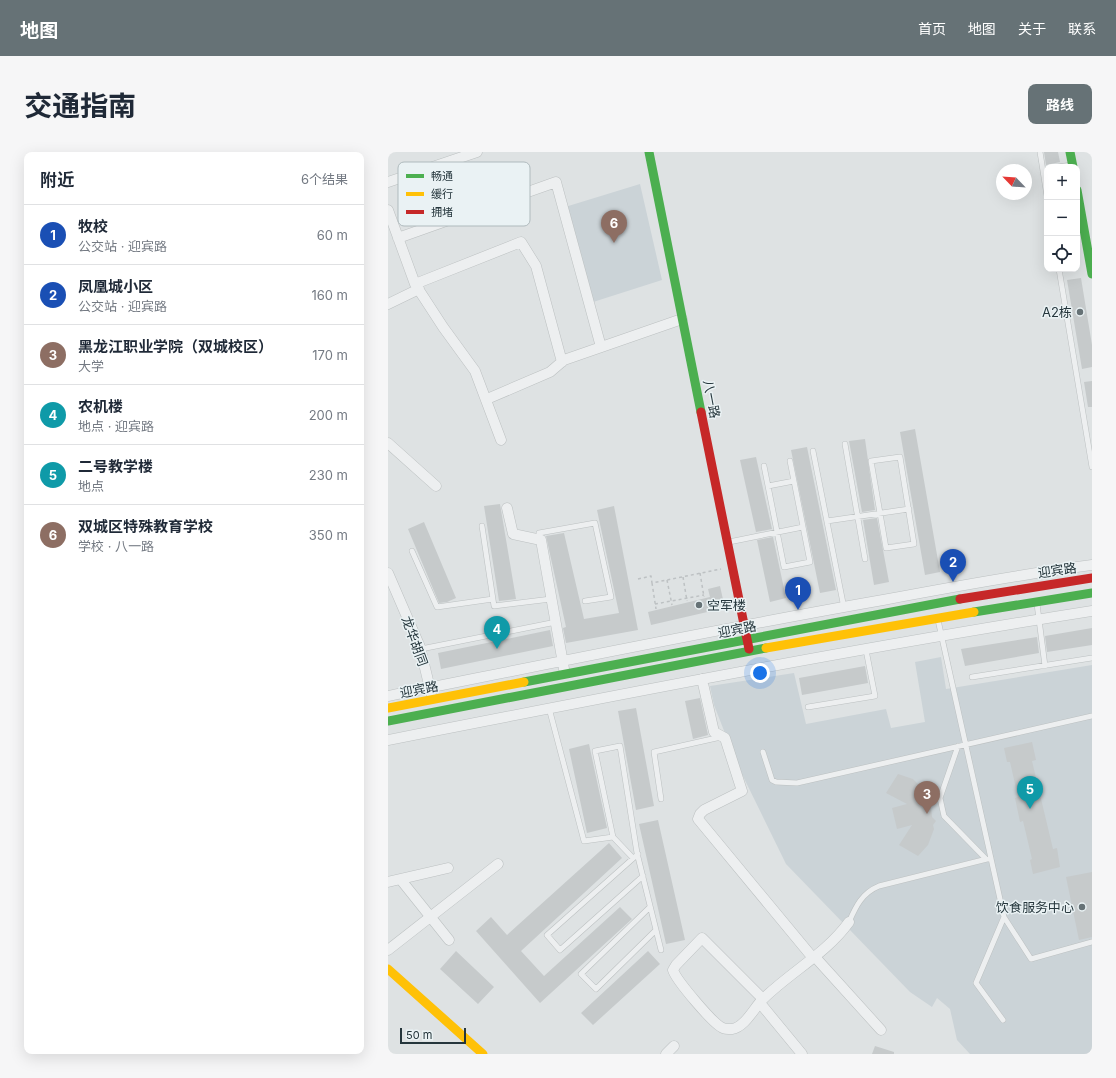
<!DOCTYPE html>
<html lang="zh">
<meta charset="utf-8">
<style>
:root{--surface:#fff;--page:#f6f6f7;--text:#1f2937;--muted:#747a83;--line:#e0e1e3;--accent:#667276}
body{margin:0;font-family:Inter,"Noto Sans SC",sans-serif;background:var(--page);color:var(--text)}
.controls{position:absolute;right:12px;top:12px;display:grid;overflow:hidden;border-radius:8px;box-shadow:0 4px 16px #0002}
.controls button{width:36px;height:36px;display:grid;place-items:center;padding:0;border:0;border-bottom:1px solid var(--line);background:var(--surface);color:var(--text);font:20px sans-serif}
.compass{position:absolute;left:608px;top:12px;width:36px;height:36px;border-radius:50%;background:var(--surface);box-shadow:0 4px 16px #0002;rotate:295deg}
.scale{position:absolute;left:12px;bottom:10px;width:66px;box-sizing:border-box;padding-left:4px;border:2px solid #25363c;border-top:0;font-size:11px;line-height:14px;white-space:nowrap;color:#25363c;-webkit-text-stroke:3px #eaf2f4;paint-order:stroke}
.you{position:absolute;left:372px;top:521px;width:14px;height:14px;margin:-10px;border:3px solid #fff;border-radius:50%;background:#1a73e8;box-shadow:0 0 0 6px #1a73e833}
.badge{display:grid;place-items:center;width:26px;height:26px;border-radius:50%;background:var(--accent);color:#fff;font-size:13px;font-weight:700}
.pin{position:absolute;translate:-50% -33px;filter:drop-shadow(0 1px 2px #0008)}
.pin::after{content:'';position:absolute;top:21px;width:14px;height:12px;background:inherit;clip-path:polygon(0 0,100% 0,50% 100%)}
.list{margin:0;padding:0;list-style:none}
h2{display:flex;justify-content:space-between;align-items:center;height:52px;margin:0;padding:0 16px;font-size:17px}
h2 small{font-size:13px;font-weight:400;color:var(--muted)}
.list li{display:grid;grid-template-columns:26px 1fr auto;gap:12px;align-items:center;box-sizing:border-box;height:60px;padding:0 16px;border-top:1px solid var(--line)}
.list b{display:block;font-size:15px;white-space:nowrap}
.list p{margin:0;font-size:13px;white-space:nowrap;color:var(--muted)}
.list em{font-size:13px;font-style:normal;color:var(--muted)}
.icon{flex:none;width:22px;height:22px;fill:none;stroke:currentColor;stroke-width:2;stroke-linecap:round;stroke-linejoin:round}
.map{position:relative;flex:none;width:704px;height:902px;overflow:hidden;border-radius:8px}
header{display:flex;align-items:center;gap:24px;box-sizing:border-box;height:56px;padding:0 20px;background:var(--accent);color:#fff}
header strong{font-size:19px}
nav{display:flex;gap:22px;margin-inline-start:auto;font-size:14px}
.intro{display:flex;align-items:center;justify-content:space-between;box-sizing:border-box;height:96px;padding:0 24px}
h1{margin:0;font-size:28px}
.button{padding:10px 18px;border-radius:8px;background:var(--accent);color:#fff;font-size:14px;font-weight:700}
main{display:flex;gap:24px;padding:0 24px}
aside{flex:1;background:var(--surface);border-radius:8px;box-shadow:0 4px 16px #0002}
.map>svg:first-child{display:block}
.built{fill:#cbd3d7}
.building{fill:#c6cacb}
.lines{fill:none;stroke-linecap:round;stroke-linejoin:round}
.lane-casing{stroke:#bcc0c1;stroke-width:6}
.street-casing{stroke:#bcc0c1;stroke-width:11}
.path{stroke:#bdc1c3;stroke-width:1.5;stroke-dasharray:3 3;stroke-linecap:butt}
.lane{stroke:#edeff0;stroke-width:5}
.street{stroke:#edeff0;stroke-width:10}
.fast{stroke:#4caf50;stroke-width:9}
.slow{stroke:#ffc107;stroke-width:9}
.jam{stroke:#c62828;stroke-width:9}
.poi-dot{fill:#667276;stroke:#eaf2f4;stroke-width:1.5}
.labels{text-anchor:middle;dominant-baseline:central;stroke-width:3;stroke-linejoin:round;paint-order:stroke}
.poi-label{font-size:13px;fill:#25363c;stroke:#eaf2f4;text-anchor:end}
.street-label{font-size:13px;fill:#25363c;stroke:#eaf2f4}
.key{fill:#eaf2f4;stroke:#afbabd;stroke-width:1}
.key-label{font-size:11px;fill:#25363c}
</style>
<header>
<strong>地图</strong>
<nav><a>首页</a><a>地图</a><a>关于</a><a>联系</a></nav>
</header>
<div class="intro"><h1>交通指南</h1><a class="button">路线</a></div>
<main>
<aside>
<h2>附近<small>6个结果</small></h2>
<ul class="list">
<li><span class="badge" style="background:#1a4fb4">1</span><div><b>牧校</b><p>公交站 · 迎宾路</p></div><em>60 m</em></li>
<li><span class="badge" style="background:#1a4fb4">2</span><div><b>凤凰城小区</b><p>公交站 · 迎宾路</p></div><em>160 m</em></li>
<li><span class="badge" style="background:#8d6e63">3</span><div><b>黑龙江职业学院（双城校区）</b><p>大学</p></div><em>170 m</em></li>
<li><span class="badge" style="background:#0f9aa8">4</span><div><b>农机楼</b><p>地点 · 迎宾路</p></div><em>200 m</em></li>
<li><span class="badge" style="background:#0f9aa8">5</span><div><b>二号教学楼</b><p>地点</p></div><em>230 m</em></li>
<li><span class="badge" style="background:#8d6e63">6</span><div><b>双城区特殊教育学校</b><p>学校 · 八一路</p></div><em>350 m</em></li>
</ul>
</aside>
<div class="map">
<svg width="704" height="902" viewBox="0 0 704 902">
<rect width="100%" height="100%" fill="#dee2e3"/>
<path class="built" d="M252,32L274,128L202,151L177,55Z
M553,505L558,537L704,513V902H582L569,888L562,857L549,846L544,855L522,840L398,712L349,612L326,553L322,534L406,521L418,572L498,557L503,576L537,570L527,510Z"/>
<path class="building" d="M656,0H670L672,10L658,13Z
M693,126L704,193V215L694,217L679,128Z
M704,229V255H700L696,230Z
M527,277L552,420L537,423L512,280Z
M477,287L487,358L474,360L461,289Z
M419,295L448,438L432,441L403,298Z
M368,305L384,377L368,380L352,308Z
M112,352L128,447L111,449L96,354Z
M226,354L250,478L178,491L175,476L178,475L158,384L176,381L196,467L231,461L209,358Z
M489,366L501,430L486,433L475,368Z
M36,370L68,446L59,450L51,451L20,377Z
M385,385L398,446L382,450L369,388Z
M332,434L336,452L327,454L328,458L263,473L260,460L322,445L320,437Z
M704,476V493L659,500L657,484Z
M162,478L165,494L53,517L50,501Z
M649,485L651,501L577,514L573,497Z
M477,514L480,531L414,543L411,526Z
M312,546L320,583L305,587L297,549Z
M248,556L266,654L248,658L230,559Z
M644,590L648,608L644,609L665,697L669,696L672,715L645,722L642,708L644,707L635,669L632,670L627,646L630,645L622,610H619L616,596Z
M201,592L219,676L199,681L181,597Z
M510,622L525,627L535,637L537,642L542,646L544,665L548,669L545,673L546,677L540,693L530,704L511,693L524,673L509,677L504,656L519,652L498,641Z
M270,668L297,788L278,792L251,672Z
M221,691L234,706L133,799L156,824L232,755L244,767L152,851L88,779L103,765L119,783Z
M704,720V785L691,788L678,725Z
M68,799L106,835L90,852L52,817Z
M260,799L272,812L205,873L193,861Z
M487,894L506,900V902H484Z"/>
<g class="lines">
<g class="lane-casing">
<path id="lane" d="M652,0L659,44
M670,15L683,13
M671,117L704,315
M457,292L477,407
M425,299L456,456
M512,305L526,392L498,396L483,309Z
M402,309L406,329
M376,314L380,334
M406,329L422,410L396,415L380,334Z
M439,369L521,357
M94,374L106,454L163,447
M153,388L151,381L207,371L223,445L197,449
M341,390L415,375
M24,399L49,455L105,447
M649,452L657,514
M550,468L616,765L643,807L704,790
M33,497L168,470
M584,525L704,506
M420,555L487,544L478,498
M161,556L196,689L225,685L207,599L232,594L249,701L273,798
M570,594L552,646L556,664L598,707
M375,600L384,628L388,630L409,631L704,564
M273,647L266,600L333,585
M225,685L245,706
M250,702L159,783L172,798L255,724
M262,755L193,822L208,837L268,778
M461,770C468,754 474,741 491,734L603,706
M615,868L588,831L616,765"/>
</g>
<g class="street-casing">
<path id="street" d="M0,30L89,0
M0,58L27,132L55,175L87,219L113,288
M10,86L168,30L213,195
M27,132L133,90L148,114L174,210
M0,152L31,137
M99,247L162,220L176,208L294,167
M0,291L48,334
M119,356L125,382L153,388L176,517
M0,421L32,495L43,541
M314,527L326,580L337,586L354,639L316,658L312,662L310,667L425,806
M0,544C165,511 329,477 495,448C564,435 634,422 704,413
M0,588C234,542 468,496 704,459
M13,728L61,788
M0,730L60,716
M0,798L110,712
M427,805L493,878
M375,847L314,786L288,813L285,818C288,828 326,873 335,876C337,877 342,877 344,877C357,875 366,856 374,848C402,820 438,802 461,770
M372,851L414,902
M278,902L286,894"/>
</g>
<path class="path" d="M312,421L316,445
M295,425L299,449
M250,427L263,424L264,431L333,417
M279,428L284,453
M264,431L268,457
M267,452L316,443"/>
<use href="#lane" class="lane"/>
<use href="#street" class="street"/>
<path class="fast" d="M261,0L313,260
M682,0L685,15
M689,38L704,122
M586,460L704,441
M136,530L572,447
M0,569L378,496"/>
<path class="slow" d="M378,496L586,460
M0,556L136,530
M0,817L95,902"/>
<path class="jam" d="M313,260L361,497
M572,447L704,426"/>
</g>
<g class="poi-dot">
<circle cx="692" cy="160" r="4"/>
<circle cx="311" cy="453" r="4"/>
<circle cx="694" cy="755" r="4"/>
</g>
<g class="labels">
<g class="poi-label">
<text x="684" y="160">A2栋</text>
<text x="319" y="453" text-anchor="start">空军楼</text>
<text x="686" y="755">饮食服务中心</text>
</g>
<g class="street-label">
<text transform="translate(324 247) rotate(79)">八一路</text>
<text transform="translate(669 418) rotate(-8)">迎宾路</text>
<text transform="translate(349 477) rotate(-11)">迎宾路</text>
<text transform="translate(27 489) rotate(70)">龙华胡同</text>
<text transform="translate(31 537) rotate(-11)">迎宾路</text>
</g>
</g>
<rect x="10" y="10" width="132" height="64" rx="6" class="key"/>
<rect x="18" y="22" width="18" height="4" fill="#4caf50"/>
<rect x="18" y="40" width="18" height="4" fill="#ffc107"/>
<rect x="18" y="58" width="18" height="4" fill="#c62828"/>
<g class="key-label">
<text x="43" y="28">畅通</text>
<text x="43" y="46">缓行</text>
<text x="43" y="64">拥堵</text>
</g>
</svg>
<div class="controls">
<button>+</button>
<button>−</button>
<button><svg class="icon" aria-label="locate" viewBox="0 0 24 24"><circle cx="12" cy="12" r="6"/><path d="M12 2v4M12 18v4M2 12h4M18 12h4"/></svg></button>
</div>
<svg class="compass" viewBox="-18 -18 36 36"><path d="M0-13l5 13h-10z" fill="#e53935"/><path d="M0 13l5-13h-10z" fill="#747a83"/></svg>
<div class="scale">50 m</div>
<div class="you"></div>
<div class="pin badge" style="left:410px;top:458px;background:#1a4fb4">1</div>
<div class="pin badge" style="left:565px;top:430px;background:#1a4fb4">2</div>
<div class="pin badge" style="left:539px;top:662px;background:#8d6e63">3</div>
<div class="pin badge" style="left:109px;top:497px;background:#0f9aa8">4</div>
<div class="pin badge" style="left:642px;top:657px;background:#0f9aa8">5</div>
<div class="pin badge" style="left:226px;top:91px;background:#8d6e63">6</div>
</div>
</main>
